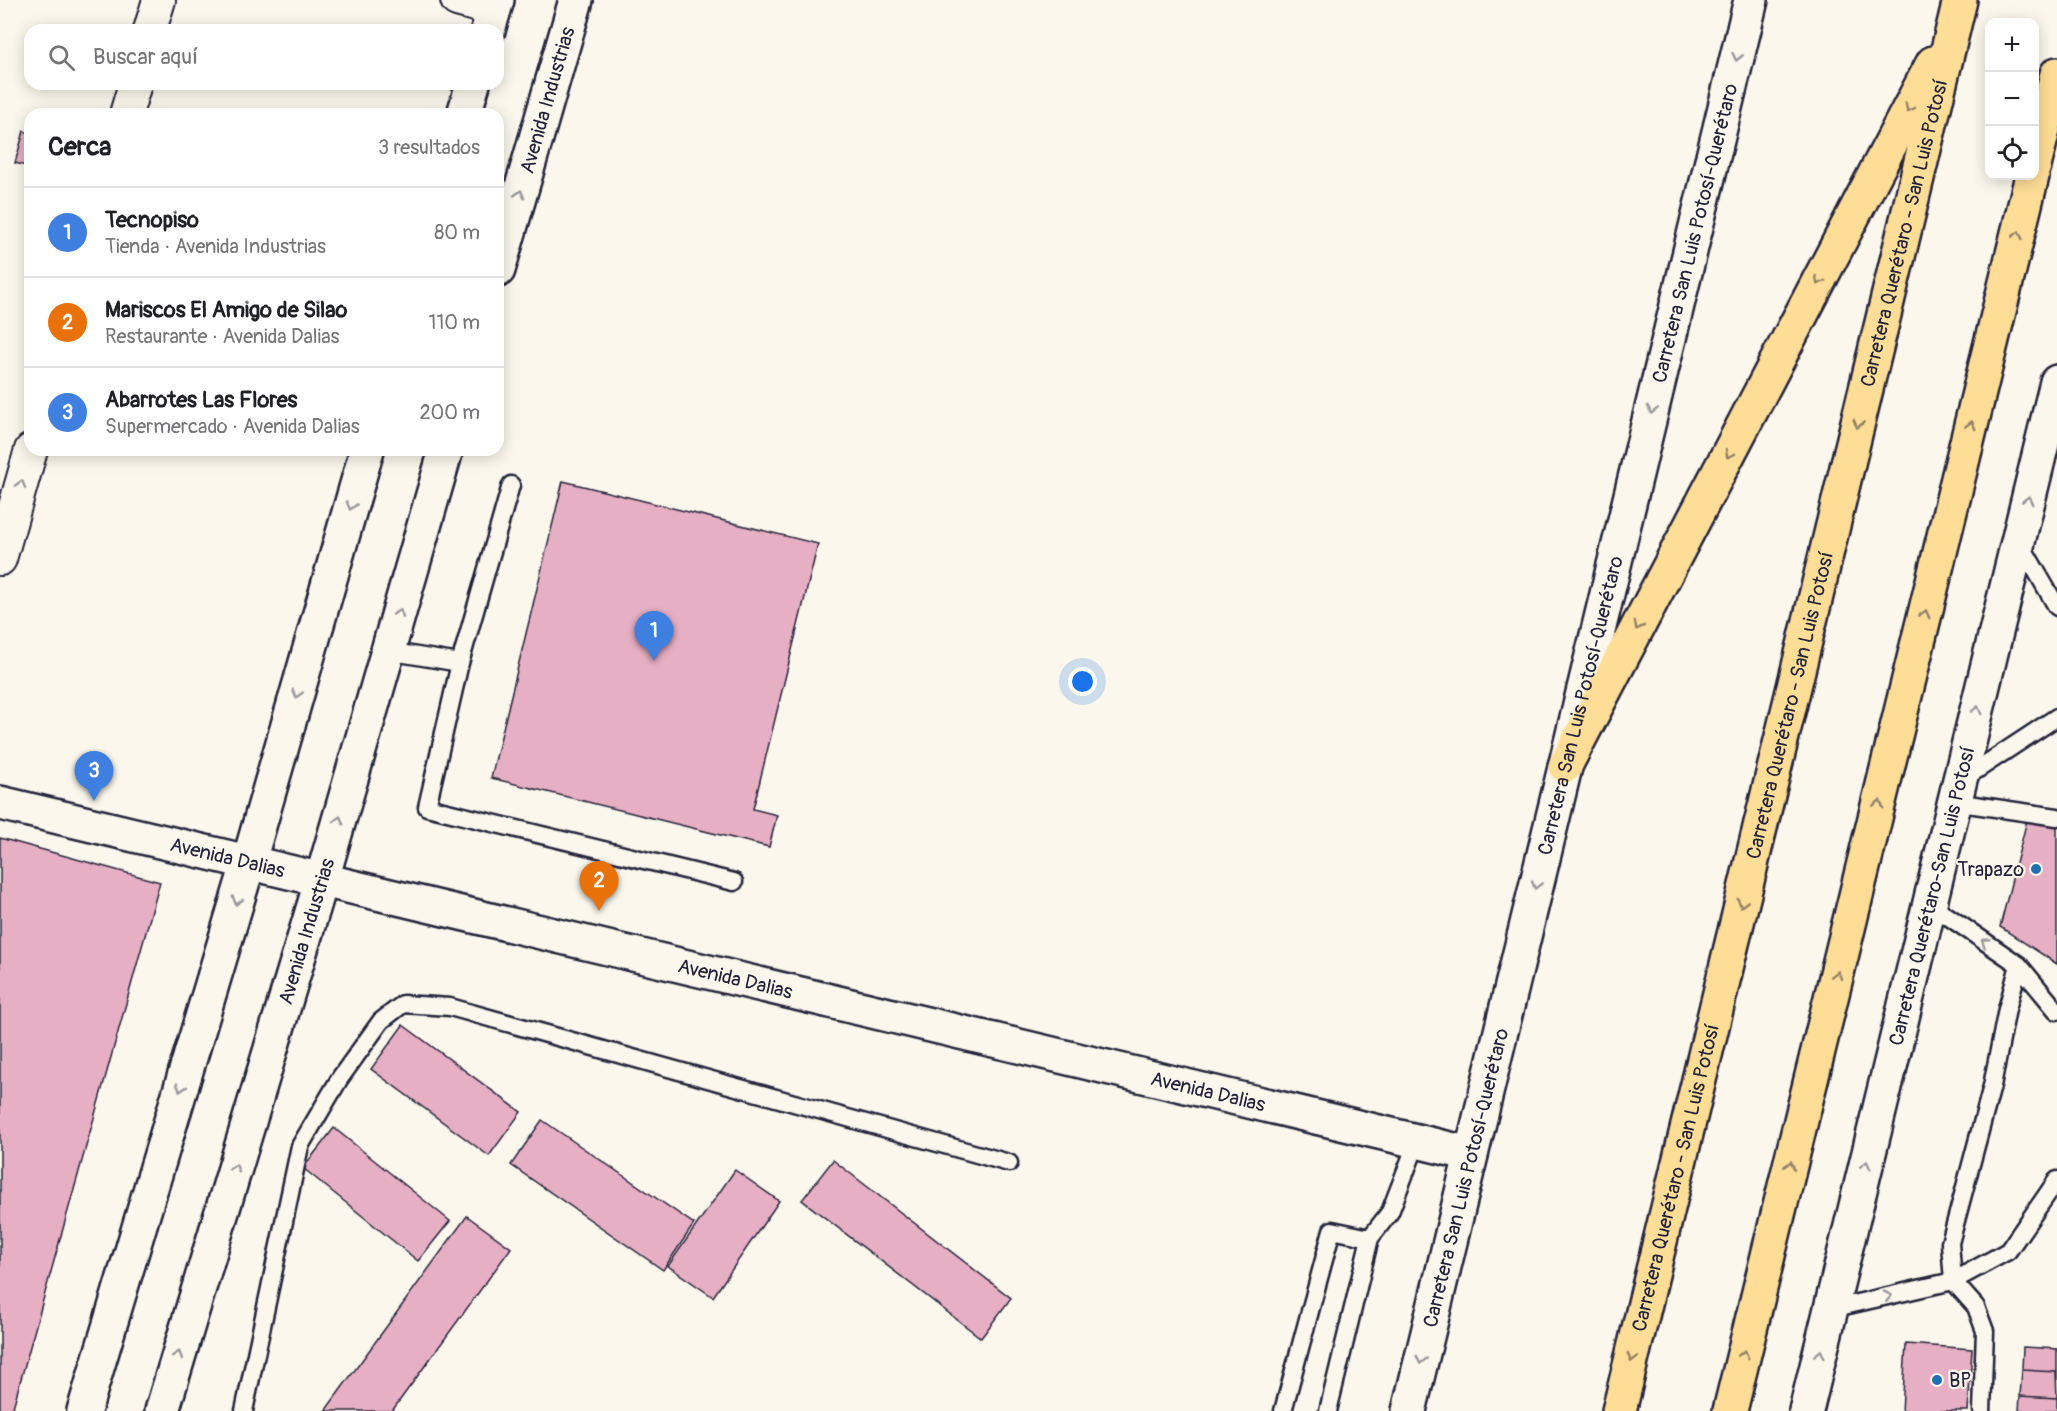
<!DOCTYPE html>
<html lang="es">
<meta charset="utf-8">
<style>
:root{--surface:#fff;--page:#f2f2f2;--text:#202124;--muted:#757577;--line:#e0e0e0;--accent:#0f766e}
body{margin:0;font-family:Pangolin,sans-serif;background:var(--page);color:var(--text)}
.controls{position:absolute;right:18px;top:18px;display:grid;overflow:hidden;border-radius:12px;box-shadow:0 3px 15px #0003}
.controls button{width:54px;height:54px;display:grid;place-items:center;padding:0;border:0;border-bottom:2px solid var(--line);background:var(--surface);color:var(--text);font:30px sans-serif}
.you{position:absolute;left:1083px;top:682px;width:21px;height:21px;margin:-15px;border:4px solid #fff;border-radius:50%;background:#1a73e8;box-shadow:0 0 0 9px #1a73e833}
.badge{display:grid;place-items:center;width:39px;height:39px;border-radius:50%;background:var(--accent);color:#fff;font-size:20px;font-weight:700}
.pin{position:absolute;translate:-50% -50px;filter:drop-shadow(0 2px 3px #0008)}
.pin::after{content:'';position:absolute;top:32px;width:21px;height:18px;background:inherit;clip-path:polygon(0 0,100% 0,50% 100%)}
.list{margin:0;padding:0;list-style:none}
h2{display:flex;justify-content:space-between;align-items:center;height:78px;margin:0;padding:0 24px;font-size:26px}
h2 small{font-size:20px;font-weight:400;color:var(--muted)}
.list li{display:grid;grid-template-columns:39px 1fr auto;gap:18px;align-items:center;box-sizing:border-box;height:90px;padding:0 24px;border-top:2px solid var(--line)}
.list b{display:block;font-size:22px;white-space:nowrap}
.list p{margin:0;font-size:20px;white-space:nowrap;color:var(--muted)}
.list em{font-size:20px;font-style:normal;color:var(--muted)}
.icon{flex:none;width:33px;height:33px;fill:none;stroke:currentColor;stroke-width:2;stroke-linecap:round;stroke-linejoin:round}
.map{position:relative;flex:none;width:2057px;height:1411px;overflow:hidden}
.search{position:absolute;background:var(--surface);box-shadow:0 3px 15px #0003;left:24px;top:24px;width:480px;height:66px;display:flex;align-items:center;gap:15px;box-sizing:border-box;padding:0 21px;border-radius:18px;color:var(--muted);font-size:22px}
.panel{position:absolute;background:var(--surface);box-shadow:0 3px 15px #0003;left:24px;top:108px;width:480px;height:348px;border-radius:18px}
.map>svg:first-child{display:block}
.building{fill:#e7afc3;stroke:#22223b;stroke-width:1.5}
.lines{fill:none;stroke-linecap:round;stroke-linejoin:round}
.lane-casing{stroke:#22223b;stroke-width:21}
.street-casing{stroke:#22223b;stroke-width:36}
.secondary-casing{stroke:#22223b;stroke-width:38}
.highway-casing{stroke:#22223b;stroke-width:38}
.lane{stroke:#fbf7ec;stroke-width:16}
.street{stroke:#fbf7ec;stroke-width:32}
.secondary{stroke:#fbf7ec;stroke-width:33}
.highway{stroke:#fedd96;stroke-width:33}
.oneway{stroke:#99979c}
.oneway2{stroke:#908068}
.poi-dot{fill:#1f6fb2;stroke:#fbf7ec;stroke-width:2}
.labels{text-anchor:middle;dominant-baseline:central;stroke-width:4.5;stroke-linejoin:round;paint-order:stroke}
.street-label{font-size:20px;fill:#22223b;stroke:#fbf7ec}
.poi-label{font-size:20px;fill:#22223b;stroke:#fbf7ec;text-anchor:end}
</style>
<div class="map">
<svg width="2057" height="1411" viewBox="0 0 2057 1411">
<rect width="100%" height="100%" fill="#fbf7ec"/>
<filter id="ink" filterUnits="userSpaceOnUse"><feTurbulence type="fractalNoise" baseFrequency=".0167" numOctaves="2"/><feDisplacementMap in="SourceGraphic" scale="12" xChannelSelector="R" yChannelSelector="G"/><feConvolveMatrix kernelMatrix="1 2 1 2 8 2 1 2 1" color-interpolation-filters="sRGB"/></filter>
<g filter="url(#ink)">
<path class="building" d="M24,131L30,133V167L15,163Z
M563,481L818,544L753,809L777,815L769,847L491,778Z
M2030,808L2057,811V964L2000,927Z
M0,838L160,882L12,1411H0Z
M403,1025L521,1112L489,1156L371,1069Z
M542,1120L694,1224L663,1270L511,1165Z
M334,1128L450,1221L418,1261L303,1168Z
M833,1160L1011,1298L981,1338L802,1200Z
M735,1170L779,1201L713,1297L668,1266Z
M467,1216L511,1248L392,1411H325Z
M1906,1344L1972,1349L1968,1411H1902Z
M2023,1347L2057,1349V1380L2056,1372L2022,1370Z
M2022,1370L2056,1372L2057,1398L2020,1396Z
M2020,1396L2057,1398V1411H2019Z"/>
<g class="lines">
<g class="lane-casing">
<path id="lane" d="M2020,543L2057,607
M387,651L460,663L427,807L734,882
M460,663L511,485
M1963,779L2057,717
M1954,802L2057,817
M1930,904L2019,965L2057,1011
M1831,1309L1953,1281L2008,1251L2057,1180
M244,1411L300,1146L340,1078L381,1021L403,1004L450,1007L1009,1163
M1283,1411L1332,1230L1370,1238
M1328,1411L1370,1238L1390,1212L1417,1142
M1982,1411L1985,1331L1976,1307L1953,1281L1950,1243L1992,1086L2007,1009L2019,965"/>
</g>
<g class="street-casing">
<path id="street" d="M457,0L494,10
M150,30L159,0
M126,114L135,84
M0,559L31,450"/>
</g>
<g class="secondary-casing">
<g id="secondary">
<path d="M488,30L497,0"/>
<path d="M464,114L473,84"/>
<path id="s1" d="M498,270L576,0"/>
<path id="s2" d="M0,803L1471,1154"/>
<path d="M84,1411L249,861L367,450"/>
<path id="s3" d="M162,1411L322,879L446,450"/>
<path id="s4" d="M1409,1411L1751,0"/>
<path id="s5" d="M1806,1411L2057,382"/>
</g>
</g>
<g class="highway-casing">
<g id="highway">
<path d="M2034,166L2057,74"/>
<path d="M1565,766L1933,63"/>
<path id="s6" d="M1619,1411L1960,0"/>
<path d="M1730,1411L2032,176"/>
</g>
</g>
<use href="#lane" class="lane"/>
<use href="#street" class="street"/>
<use href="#secondary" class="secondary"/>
<use href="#highway" class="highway"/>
</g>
<defs><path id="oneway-chevron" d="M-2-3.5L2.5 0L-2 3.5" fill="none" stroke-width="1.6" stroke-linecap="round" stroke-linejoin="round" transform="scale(1.5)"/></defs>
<g class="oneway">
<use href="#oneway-chevron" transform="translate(1737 57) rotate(103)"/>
<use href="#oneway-chevron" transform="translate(520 194) rotate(-74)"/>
<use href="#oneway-chevron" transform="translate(1652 410) rotate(104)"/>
<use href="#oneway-chevron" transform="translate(21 484) rotate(-74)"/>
<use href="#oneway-chevron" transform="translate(2028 500) rotate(-76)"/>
<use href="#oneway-chevron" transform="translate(351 506) rotate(106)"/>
<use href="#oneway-chevron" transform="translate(399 613) rotate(-74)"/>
<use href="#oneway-chevron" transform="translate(297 694) rotate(106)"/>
<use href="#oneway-chevron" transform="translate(1977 710) rotate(-76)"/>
<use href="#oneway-chevron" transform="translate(339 820) rotate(-74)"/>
<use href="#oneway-chevron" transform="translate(1536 885) rotate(104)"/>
<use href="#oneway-chevron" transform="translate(237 901) rotate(107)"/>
<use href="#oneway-chevron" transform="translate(1985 942) rotate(-146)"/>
<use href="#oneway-chevron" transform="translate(181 1088) rotate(107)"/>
<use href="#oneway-chevron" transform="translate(1866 1165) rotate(-76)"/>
<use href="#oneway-chevron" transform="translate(235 1168) rotate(-73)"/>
<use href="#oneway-chevron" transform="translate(1888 1296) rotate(-13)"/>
<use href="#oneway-chevron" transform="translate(1820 1354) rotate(-76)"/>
<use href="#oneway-chevron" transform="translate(178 1355) rotate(-73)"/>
<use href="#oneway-chevron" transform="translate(1421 1360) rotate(104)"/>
</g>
<g class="oneway2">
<use href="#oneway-chevron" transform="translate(1909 108) rotate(118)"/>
<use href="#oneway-chevron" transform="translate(2018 235) rotate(-76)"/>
<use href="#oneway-chevron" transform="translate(1819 281) rotate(118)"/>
<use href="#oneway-chevron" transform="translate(1858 424) rotate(104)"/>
<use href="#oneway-chevron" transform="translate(1971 425) rotate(-76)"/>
<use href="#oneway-chevron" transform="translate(1729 454) rotate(118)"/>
<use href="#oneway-chevron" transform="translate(1925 614) rotate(-76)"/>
<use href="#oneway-chevron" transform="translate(1638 626) rotate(118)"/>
<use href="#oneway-chevron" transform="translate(1879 804) rotate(-76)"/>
<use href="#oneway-chevron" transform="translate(1742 903) rotate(104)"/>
<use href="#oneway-chevron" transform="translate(1837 975) rotate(-76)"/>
<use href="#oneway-chevron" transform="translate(1790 1165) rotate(-76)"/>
<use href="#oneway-chevron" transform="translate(1744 1354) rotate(-76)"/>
<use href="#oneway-chevron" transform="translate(1632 1358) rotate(104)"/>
</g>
</g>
<g class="poi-dot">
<circle cx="2036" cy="869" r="6"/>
<circle cx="1937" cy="1380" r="6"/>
</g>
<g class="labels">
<g class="street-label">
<text stroke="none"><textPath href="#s1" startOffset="177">Avenida Industrias</textPath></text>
<text stroke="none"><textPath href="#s4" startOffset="1212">Carretera San Luis Potosí-Querétaro</textPath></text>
<text stroke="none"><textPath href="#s6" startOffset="1212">Carretera Querétaro - San Luis Potosí</textPath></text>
<text stroke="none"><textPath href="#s4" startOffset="726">Carretera San Luis Potosí-Querétaro</textPath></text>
<text stroke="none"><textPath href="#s6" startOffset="726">Carretera Querétaro - San Luis Potosí</textPath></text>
<text stroke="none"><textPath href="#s2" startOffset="234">Avenida Dalias</textPath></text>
<text stroke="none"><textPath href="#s5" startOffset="530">Carretera Querétaro-San Luis Potosí</textPath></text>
<text stroke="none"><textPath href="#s3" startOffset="501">Avenida Industrias</textPath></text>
<text stroke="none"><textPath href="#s2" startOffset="756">Avenida Dalias</textPath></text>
<text stroke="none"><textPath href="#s2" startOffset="1242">Avenida Dalias</textPath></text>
<text stroke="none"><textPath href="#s4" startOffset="240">Carretera San Luis Potosí-Querétaro</textPath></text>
<text stroke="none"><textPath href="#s6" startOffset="240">Carretera Querétaro - San Luis Potosí</textPath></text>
</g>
<g class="poi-label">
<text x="2024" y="869">Trapazo</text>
<text x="1949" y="1380" text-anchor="start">BP</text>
</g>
</g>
</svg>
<div class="controls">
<button>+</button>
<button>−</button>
<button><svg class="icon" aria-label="locate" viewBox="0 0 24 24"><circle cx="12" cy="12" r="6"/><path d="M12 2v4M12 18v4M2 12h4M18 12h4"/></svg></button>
</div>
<div class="you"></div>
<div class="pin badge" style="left:654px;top:661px;background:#3f7fe0">1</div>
<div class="pin badge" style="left:599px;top:911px;background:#e8710a">2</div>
<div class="pin badge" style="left:94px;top:801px;background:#3f7fe0">3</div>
<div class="search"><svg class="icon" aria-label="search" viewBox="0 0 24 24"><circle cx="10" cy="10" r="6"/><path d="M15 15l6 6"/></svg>Buscar aquí</div>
<section class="panel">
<h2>Cerca<small>3 resultados</small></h2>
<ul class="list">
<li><span class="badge" style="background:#3f7fe0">1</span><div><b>Tecnopiso</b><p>Tienda · Avenida Industrias</p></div><em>80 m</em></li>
<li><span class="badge" style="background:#e8710a">2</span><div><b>Mariscos El Amigo de Silao</b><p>Restaurante · Avenida Dalias</p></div><em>110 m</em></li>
<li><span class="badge" style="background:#3f7fe0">3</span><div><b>Abarrotes Las Flores</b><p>Supermercado · Avenida Dalias</p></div><em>200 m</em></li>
</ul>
</section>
</div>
